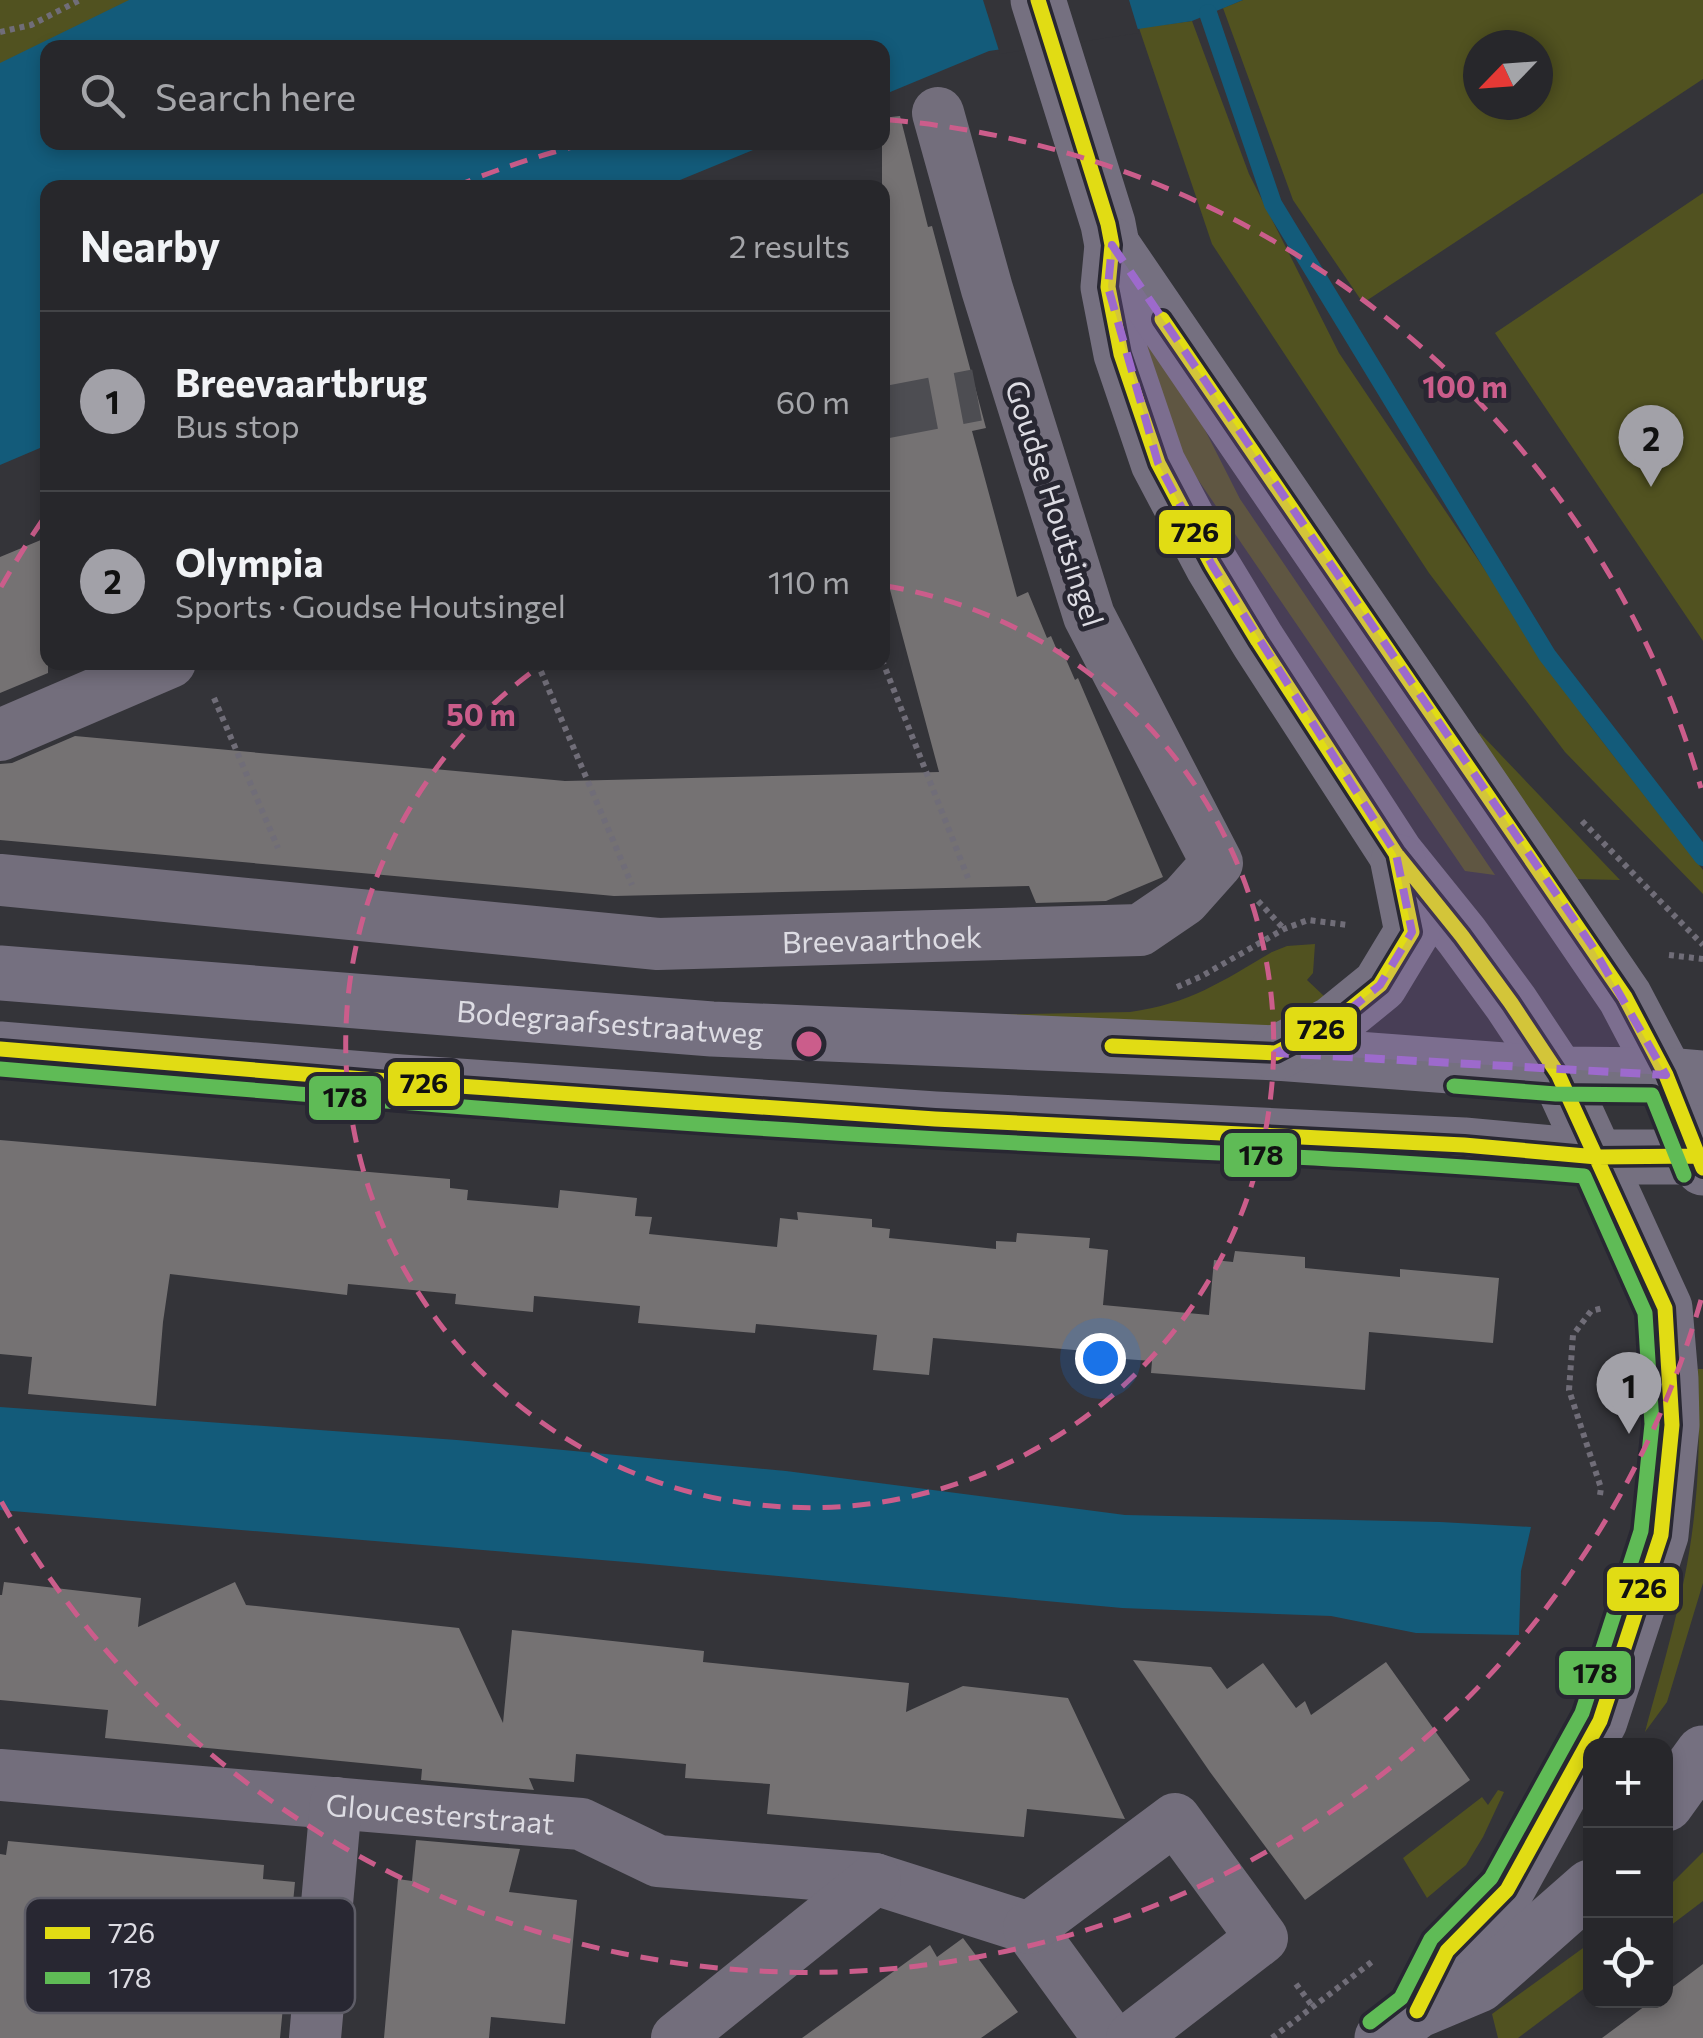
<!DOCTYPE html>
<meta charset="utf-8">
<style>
:root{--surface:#27272b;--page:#333337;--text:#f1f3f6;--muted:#a4a5a9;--line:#434447;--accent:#a2a1a8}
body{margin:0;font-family:Commissioner,sans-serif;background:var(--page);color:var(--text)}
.controls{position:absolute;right:30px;bottom:30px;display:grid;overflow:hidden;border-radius:20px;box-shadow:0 5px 15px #0003}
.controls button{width:90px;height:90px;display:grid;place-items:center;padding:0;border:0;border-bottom:2px solid var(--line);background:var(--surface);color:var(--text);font:50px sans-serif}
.compass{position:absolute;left:1463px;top:30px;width:90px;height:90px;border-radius:50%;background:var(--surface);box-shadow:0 5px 15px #0003;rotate:245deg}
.you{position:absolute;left:1100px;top:1358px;width:35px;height:35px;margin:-25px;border:8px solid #fff;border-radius:50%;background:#1a73e8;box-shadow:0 0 0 15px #1a73e833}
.badge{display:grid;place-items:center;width:65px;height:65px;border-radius:50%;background:var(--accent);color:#111;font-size:32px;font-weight:700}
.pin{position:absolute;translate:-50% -82px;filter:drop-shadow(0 2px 5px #0008)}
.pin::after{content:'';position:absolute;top:52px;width:35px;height:30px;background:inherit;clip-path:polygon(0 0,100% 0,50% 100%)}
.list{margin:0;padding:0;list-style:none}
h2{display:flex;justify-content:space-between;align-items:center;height:130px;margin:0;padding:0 40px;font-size:42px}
h2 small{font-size:32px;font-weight:400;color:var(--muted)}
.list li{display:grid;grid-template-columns:65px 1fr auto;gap:30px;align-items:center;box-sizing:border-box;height:180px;padding:0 40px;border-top:2px solid var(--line)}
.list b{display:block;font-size:38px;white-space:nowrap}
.list p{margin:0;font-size:32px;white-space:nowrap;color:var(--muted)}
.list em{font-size:32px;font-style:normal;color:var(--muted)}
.icon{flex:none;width:55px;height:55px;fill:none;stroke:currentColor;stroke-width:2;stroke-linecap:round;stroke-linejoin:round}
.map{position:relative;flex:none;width:1703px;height:2038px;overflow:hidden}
.search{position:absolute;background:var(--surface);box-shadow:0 5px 15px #0003;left:40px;top:40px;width:850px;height:110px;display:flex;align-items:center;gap:25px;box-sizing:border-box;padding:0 35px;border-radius:20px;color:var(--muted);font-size:38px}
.panel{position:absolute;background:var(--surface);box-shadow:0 5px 15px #0003;left:40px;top:180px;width:850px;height:490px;border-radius:20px}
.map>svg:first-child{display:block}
.green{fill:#515220;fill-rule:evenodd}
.water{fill:#135b7a}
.pier{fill:#343439}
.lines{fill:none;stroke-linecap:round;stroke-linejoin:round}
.stream{stroke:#135b7a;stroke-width:18}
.building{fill:#757273}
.street-tunnel{stroke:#4d4d52;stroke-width:52;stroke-dasharray:52 26;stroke-linecap:butt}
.path{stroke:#706d78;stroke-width:6;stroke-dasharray:5 5;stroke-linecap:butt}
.street{stroke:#736e7c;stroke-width:52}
.secondary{stroke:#757080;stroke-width:55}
.bus-1-casing{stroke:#282732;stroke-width:22}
.bus-2-casing{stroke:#282732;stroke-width:22}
.bus-1{stroke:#e1dc14;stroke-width:15}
.bus-2{stroke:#5fbb56;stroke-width:15}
.marked{fill:#9d6acc;fill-opacity:0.2;stroke:#9d6acc;stroke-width:8;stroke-dasharray:20 12;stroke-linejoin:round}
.ring{fill:none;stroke:#cb5d8b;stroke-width:5;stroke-dasharray:18 12}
.labels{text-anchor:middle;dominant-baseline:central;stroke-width:10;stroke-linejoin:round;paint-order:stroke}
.street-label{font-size:30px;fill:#dddce3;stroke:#282732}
.key{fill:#282732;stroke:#5e5d67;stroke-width:2.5}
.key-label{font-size:28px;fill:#dddce3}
.centre{fill:#cb5d8b;stroke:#282732;stroke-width:5}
.ring-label{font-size:30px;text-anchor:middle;font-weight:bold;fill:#cb5d8b;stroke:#282732;stroke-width:10;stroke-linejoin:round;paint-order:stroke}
.line-badge{stroke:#282732;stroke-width:4}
.pale-badge-label{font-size:28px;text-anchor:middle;font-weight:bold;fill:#111}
</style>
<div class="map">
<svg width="1703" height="2038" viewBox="0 0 1703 2038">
<rect width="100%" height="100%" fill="#343439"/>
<path class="green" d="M0,0H318L48,48L0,133Z
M1243,0H1703V79L1363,303L1293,200L1223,8ZM1478,45H1538V105H1478Z
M1192,21L1249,174L1339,353L1588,723L1703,870V894L1565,752L1429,573L1212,244L1139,28Z
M1703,193V641L1495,333Z
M1127,286L1174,369L1240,499L1495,875L1465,871L1173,443Z
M1480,733L1620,880L1575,879L1478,734Z
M1315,944L1313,973L1307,980L1325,997L1302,1015L1256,1030L971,1015L1130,1012C1189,1004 1223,981 1272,952L1287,946Z
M1698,1369H1703V1583L1667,1702L1645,1732C1665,1658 1688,1584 1695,1507C1700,1462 1699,1415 1698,1369Z
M1498,1790L1504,1792L1483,1837L1466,1865L1427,1898L1403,1858L1482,1797L1488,1805Z
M1703,1852V1901L1666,1929V1889Z
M1590,1943V1984L1518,2038H1498L1492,2014Z"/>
<path class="water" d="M129,0H1243L1192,21L989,51L883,95L882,48H48V142L770,143L663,187L48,188L47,445L0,465V63Z
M0,1407L457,1440L786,1471L1125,1515L1440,1522L1531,1527L1521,1571L1519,1635L1416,1633L1331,1616L1122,1608L638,1563L0,1510Z"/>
<path class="pier" d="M983,0H1129L1139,33L1000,54Z"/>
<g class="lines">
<path class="stream" d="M1208,13L1273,204L1547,655L1703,857"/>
</g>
<path class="building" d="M900,116L928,227L932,226L986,428L972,431L1017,597L1028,592L1047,638L1051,636L1057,650L1061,648L1075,680L1078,678L1163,877L1106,901L1036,903L1029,886L614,896L0,840V764L12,763L75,736L565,781L939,772L882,560V118Z
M48,537V673L0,693V557Z
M0,1140L450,1179V1188L468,1190L467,1200L558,1208L560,1190L637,1198L635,1216L652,1217L649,1234L777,1247L780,1218L798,1220L797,1212L872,1219V1227L890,1229L889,1238L996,1249V1241L1016,1242L1017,1233L1090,1238L1089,1248L1108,1250L1103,1305L1209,1315L1214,1260L1233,1262L1235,1251L1305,1257V1268L1400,1277V1269L1499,1278L1493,1343L1369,1332L1365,1390L1151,1373L1152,1361L1097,1357L1098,1352L933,1338L929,1375L873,1370L877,1335L756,1324L755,1333L638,1323L640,1306L534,1296L533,1312L455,1304L456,1294L348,1284L347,1295L170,1274L163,1322L156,1406L28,1394L32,1357L0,1354Z
M4,1582L141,1598L138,1627L235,1582L246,1605L459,1628L503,1723L512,1630L704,1651L703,1662L909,1683L906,1712L963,1686L1068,1698L1125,1819L1027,1809L1024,1837L767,1814L770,1784L685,1778L686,1764L576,1754L574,1782L529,1778L534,1790L421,1780L422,1769L105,1738L108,1710L0,1700V1595H2Z
M1133,1660L1211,1667L1227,1689L1263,1663L1296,1708L1305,1701L1311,1715L1386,1662L1470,1780L1305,1900L1210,1772Z
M416,1840L520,1849L509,1892L577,1900L565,2024L491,2017L489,2038H384L398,1879L412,1881Z
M8,1841L264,1865L263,1879L295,1882L280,2038H0V1854L6,1855Z
M963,1938L1018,2012L981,2038H802L930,1945L937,1957Z
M1703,1964V2038H1602L1653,2000H1666V1992Z"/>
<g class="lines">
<path class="street-tunnel" d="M882,413L977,395"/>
<path class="path" d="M0,32L31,25L80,0
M882,660L968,878
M537,662L632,885
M214,698L278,848
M1582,821L1703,945
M1258,901L1284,929
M1669,955L1703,959
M1177,987L1202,976L1284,929L1308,920L1348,925
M1600,1495L1601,1488L1569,1390L1573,1335L1591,1311L1603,1308
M1296,1984L1313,2007
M1272,2038L1373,1961"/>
<g class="street">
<path d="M0,735L170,662"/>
<path id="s1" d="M0,880L658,944L1140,930L1184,900L1217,863L1089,616L987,289L938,113"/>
<path id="s2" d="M0,1775L581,1824L658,1861L875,1879L1029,1928L1109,2038"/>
<path d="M1029,1928L1175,1819L1262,1938L1132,2038"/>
<path d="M315,2038L336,1803"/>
<path d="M677,2038L875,1879"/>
</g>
<g class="secondary">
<path d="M1038,0L1108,224L1112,245L1108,287L1121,354L1158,463L1212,565L1258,641L1396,854L1462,936L1511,1003L1558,1074L1665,1308L1671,1379L1672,1425L1661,1535L1600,1721L1507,1890L1447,1951L1417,2011"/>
<path d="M1112,245L1625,997L1666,1075L1703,1168"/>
<path id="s3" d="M0,973L712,1029L1276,1053L1558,1074L1666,1075L1703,1078"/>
<path d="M0,1049L401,1082L935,1119L1464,1145L1597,1157H1703"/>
<path d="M1276,1053L1332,1024L1380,985L1412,932L1398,862"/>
<path d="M1666,1804L1703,1753"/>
<path d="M1382,2038L1417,2011L1479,1985L1590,1887"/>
</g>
<g class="bus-1-casing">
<path id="bus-1" d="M1038,0L1108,224L1112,245L1108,287L1121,354L1158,463L1212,565L1258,641L1396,854L1462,936L1511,1003L1558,1074L1665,1308L1672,1425L1661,1535L1600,1721L1507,1890L1447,1951L1417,2011
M1162,319L1625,997L1666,1075L1703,1168
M1112,1046L1276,1053L1332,1024L1380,985L1412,932L1396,854
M0,1049L401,1082L935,1119L1464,1145L1597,1157L1697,1156"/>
</g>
<g class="bus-2-casing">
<path id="bus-2" d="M0,1069C273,1092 546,1115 819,1132C1074,1148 1329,1155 1584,1176L1645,1313L1652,1424L1641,1531L1582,1713L1491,1878L1431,1939L1401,1998L1370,2022
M1454,1086L1556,1094L1652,1095L1684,1175"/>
</g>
<use href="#bus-1" class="bus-1"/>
<use href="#bus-2" class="bus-2"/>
</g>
<path class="marked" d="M1112,245L1592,946L1666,1075L1276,1053L1332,1024L1380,985L1412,932L1396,854L1212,565L1158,463L1108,287Z"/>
<g class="ring">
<path d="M886 586A464 464 0 1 1 543 664"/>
<path d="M1701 1300A928 928 0 0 1 1 1501M1 587A928 928 0 0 1 44 518M454 187A928 928 0 0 1 584 144M890 120A928 928 0 0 1 1701 788"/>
</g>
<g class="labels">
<g class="street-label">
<text transform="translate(1056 503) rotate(72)">Goudse Houtsingel</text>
<text stroke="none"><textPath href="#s1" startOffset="885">Breevaarthoek</textPath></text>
<text stroke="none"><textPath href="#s3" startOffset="612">Bodegraafsestraatweg</textPath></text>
<text stroke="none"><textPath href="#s2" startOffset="442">Gloucesterstraat</textPath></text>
</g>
</g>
<rect x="25" y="1898" width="330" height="115" rx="15" class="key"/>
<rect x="45" y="1927" width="45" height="12" fill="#e1dc14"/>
<rect x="45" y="1972" width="45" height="12" fill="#5fbb56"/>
<g class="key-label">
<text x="108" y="1943">726</text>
<text x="108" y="1988">178</text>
</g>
<circle cx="809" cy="1044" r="15" class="centre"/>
<g class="ring-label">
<text x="1465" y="398">100 m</text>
<text x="481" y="726">50 m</text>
</g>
<g class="line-badge">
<rect x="1157" y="508" width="76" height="48" rx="10" fill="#e1dc14"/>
<rect x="1283" y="1005" width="76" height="48" rx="10" fill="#e1dc14"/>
<rect x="386" y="1060" width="76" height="48" rx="10" fill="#e1dc14"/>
<rect x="307" y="1074" width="76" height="48" rx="10" fill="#5fbb56"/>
<rect x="1222" y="1131" width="77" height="48" rx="10" fill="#5fbb56"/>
<rect x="1605" y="1565" width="76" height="48" rx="10" fill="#e1dc14"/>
<rect x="1557" y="1649" width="76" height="48" rx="10" fill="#5fbb56"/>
</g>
<g class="pale-badge-label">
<text x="1195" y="542">726</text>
<text x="1321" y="1039">726</text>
<text x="424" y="1093">726</text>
<text x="345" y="1107">178</text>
<text x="1261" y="1165">178</text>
<text x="1643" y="1598">726</text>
<text x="1595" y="1683">178</text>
</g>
</svg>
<div class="controls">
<button>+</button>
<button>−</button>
<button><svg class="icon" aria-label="locate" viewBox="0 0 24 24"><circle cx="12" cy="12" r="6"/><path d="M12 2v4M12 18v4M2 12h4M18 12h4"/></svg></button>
</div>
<svg class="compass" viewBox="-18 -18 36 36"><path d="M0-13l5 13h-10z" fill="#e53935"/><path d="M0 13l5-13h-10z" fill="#a4a5a9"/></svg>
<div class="you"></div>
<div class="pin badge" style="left:1629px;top:1434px">1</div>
<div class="pin badge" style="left:1651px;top:487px">2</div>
<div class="search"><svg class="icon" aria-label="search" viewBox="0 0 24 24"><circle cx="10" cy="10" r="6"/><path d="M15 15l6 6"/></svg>Search here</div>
<section class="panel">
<h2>Nearby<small>2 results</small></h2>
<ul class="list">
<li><span class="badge">1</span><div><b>Breevaartbrug</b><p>Bus stop</p></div><em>60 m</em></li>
<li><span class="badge">2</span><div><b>Olympia</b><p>Sports · Goudse Houtsingel</p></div><em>110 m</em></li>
</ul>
</section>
</div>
